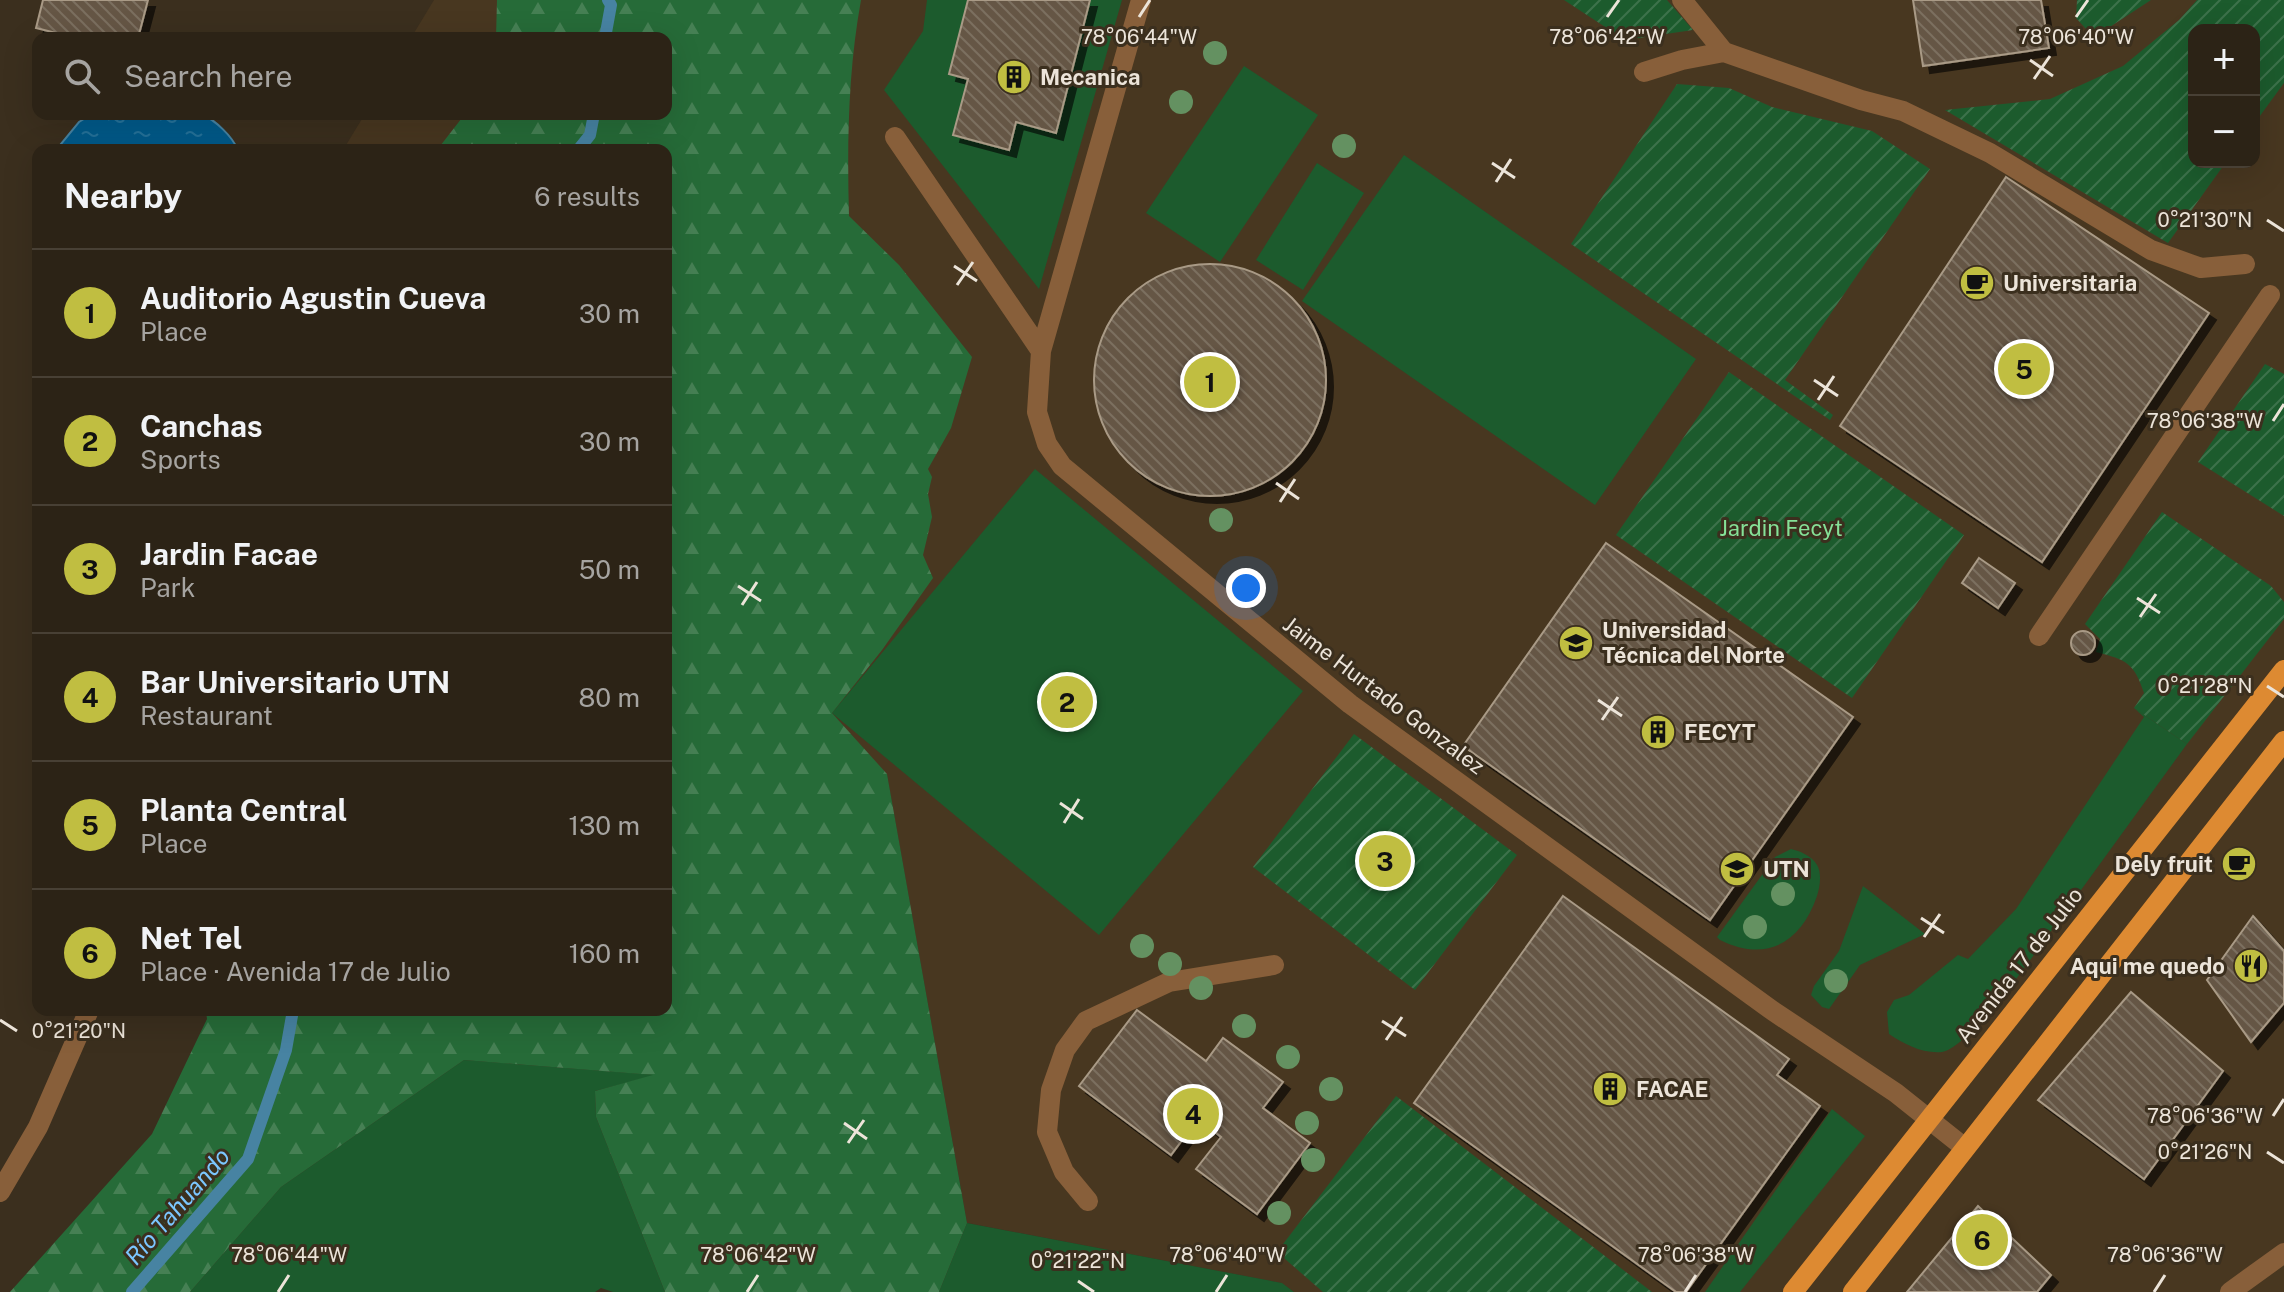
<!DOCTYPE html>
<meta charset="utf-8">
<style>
:root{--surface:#2c2316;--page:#342b1f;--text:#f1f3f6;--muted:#a6a4a1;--line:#484035;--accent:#c0be41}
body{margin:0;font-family:"Public Sans",sans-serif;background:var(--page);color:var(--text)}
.controls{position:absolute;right:24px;top:24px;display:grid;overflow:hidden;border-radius:16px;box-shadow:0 8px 32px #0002}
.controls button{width:72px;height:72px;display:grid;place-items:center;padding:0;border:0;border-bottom:2px solid var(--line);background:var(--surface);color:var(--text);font:40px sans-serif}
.you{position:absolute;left:1246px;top:588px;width:28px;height:28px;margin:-20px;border:6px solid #fff;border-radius:50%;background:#1a73e8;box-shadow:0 0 0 12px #1a73e833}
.badge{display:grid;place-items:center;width:52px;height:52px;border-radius:50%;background:var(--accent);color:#111;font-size:26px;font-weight:700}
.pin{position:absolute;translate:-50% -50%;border:4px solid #fff;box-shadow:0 2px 8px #0006}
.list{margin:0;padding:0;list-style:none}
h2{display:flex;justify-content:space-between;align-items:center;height:104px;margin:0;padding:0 32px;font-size:34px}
h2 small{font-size:26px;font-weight:400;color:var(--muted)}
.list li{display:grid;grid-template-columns:52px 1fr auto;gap:24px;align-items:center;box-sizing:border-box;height:128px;padding:0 32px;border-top:2px solid var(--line)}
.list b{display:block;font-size:30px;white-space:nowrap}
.list p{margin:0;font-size:26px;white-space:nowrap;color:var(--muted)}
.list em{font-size:26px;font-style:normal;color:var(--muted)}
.icon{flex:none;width:44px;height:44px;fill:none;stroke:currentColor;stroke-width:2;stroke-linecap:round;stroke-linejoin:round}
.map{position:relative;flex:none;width:2284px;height:1292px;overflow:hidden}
.search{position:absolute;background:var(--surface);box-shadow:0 8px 32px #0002;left:32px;top:32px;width:640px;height:88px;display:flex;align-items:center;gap:20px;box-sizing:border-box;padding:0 28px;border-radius:16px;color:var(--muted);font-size:30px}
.panel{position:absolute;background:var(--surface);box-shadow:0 8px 32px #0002;left:32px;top:144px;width:640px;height:872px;border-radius:16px}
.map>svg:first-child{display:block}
.built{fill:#483720;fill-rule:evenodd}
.grass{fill:#1c5b2d}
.forest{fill:url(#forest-firs)}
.garden{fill:url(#garden-furrows)}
.water{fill:url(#water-ripples);stroke:#4783a2;stroke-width:2}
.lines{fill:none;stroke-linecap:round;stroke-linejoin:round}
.stream{stroke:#4783a2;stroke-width:12}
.building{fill:url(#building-back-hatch);stroke:#a99a86;stroke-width:2;filter:url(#shadow)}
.minor{stroke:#885f3a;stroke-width:20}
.major{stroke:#dd8a32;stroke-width:20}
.tree{fill:#649161}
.ticks{fill:none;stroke:#ece4d9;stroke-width:3}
.labels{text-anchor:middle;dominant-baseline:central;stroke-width:6;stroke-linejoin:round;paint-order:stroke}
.poi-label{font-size:22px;font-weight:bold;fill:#ece4d9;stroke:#3b2f1e;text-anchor:start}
.park-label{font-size:22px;fill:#85e197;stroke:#3b2f1e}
.street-label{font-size:22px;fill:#ece4d9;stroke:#3b2f1e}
.water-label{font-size:24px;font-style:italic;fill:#7bc6fe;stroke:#3b2f1e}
.ticks-label{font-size:20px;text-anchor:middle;fill:#ece4d9;stroke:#3b2f1e;stroke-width:6;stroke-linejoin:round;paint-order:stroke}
</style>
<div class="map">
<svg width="2284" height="1292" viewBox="0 0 2284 1292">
<defs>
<pattern id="forest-firs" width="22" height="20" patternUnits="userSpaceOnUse" patternTransform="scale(2)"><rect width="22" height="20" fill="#266b38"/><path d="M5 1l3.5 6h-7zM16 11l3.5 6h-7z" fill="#468054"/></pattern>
<pattern id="garden-furrows" width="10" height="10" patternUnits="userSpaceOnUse" patternTransform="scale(2)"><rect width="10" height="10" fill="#1c5b2d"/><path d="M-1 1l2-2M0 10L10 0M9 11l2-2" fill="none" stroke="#3d724b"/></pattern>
<pattern id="water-ripples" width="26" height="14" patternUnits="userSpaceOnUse" patternTransform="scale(2)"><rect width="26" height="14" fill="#005a8a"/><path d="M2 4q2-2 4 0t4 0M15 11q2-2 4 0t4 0" fill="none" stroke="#25729a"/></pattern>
<pattern id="building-back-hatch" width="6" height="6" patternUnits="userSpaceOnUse" patternTransform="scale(2)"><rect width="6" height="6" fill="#655745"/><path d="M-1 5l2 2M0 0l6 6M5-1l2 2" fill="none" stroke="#7b6f5f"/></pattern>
<filter id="shadow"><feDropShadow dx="7" dy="7" stdDeviation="0" flood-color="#0009"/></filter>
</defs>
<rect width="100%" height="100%" fill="#3b2f1e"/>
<path class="built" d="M434,0H2284V1292H1294L1281,1283L967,1223L887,775L832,713L895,631L666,150H343L365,114H666V38H411ZM2194,30H2254V162H2194Z"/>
<path class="grass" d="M927,0H968L949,74L968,79L953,135L1009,150L1016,122L1056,133L1090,0H1122L1039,289L884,90L923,31Z
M1244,66L1318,115L1220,262L1146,213Z
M1404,155L1696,359L1595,505L1302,301Z
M1317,163L1364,193L1303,290L1256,260Z
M1035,469L1303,691L1099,935L832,713Z
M2134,708L2187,744L2028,963C2014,982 1964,1049 1942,1052C1923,1054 1904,1044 1889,1034L1887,1012L1894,1000L1909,995L1958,955L1968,959L2016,909L2144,717Z
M1791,849C1800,851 1812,856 1817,865C1822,873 1820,887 1817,896C1801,943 1766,963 1720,940L1717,937L1775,857Z
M1863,886L1925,934L1860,965L1829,1009L1822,1007L1811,995L1814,986L1839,951Z
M464,1060L656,1075L595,1091L596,1117L665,1292H613L601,1288L595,1292H190L281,1187Z
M1832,1109L1865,1136L1740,1292H1705Z
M967,1223L1282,1283L1294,1292H939Z"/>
<path class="forest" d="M497,0H861C848,71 847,144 849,216L899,265L972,357L951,428L928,469L932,477L928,494L932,517L923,555L933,578L882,650L832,713L887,774L967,1223L939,1292H665L596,1117L595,1091L653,1075L464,1060L281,1187L190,1292H10L152,1134L207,1019L206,1010H666V150H437L465,114H666V38H496Z"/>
<path class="garden" d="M1564,0H1667L1693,30L1625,40Z
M2077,0H2151L2096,36L2087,30L2076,18Z
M2197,0H2284V83L2254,124V30H2194V162H2226L2168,243L1945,110L2050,99L2123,66L2179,20Z
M1677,84L1729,88L1772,107L1872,131L1930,169L1785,380L1833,415L1830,420L1571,244Z
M2265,364L2284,374V516L2198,462Z
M1729,372L1964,535L1852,698L1616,535Z
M2162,512L2271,586L2284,602V619L2187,744L2134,708L2144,693C2134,663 2127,660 2096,652L2100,639L2085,624Z
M1354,734L1517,855L1415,990L1253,867Z
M1396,1096L1652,1292H1323L1277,1252Z"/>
<path class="water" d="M92,114H202C216,121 232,136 238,150H56L79,122Z"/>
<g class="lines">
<path class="stream" d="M605,38L611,5L608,0
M578,150L590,135L594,114
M132,1292L248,1159L286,1050L293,1010"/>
</g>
<path class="building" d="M43,0H148L138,38H76L36,28Z
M968,0H1090L1056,133L1016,122L1009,150L953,135L968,79L949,74Z
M1913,0H2041L2049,48L1923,66Z
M2006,177L2209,313L2042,562L1840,426Z
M1094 380a116 116 0 1 1 232 0a116 116 0 1 1-232 0Z
M1606,543L1853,717L1710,920L1463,746Z
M1979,558L2015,583L1998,608L1962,583Z
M2071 643a12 12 0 1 1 24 0a12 12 0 1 1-24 0Z
M1563,896L1789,1059L1777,1075L1820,1106L1686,1292H1676L1414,1103Z
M2253,916L2284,951V1003L2251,1042L2207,980Z
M2131,992L2223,1071L2144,1179L2038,1100Z
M1137,1010L1206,1061L1223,1038L1283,1082L1263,1108L1310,1143L1257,1214L1196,1169L1221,1137L1198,1119L1171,1155L1079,1086Z
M1978,1206L2051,1275L2037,1292H1907Z"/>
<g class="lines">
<path class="minor" d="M1141,0L1041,351L1037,412L1047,444L1062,466L1350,704L1773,1011L1896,1093L1965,1148
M1682,0L1724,52
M1644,72L1682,60L1724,52L1861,100L1903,111L1990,153L2151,250L2201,268L2245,264
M895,137L1041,351
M2039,636L2270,295
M0,1192L38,1127L89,1010
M1088,1201L1064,1172L1047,1132L1051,1090L1065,1050L1086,1021L1169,982L1274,965
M2230,1292L2284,1253"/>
<path class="major" d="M1793,1292L2284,670
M1853,1292L2284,741"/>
</g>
<g class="tree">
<circle cx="1215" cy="53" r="12"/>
<circle cx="1181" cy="102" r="12"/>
<circle cx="1344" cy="146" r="12"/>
<circle cx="1221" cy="520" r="12"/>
<circle cx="1783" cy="894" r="12"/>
<circle cx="1755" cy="927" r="12"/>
<circle cx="1142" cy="946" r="12"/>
<circle cx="1170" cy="964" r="12"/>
<circle cx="1836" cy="981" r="12"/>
<circle cx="1201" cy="988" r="12"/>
<circle cx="1244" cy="1026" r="12"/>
<circle cx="1288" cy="1057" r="12"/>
<circle cx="1331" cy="1089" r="12"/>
<circle cx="1307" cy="1123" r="12"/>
<circle cx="1313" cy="1160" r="12"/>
<circle cx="1279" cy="1213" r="12"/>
</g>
<path class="ticks" d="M1139,17L1150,0M1607,17L1619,0M2076,17L2088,0M2030,60L2053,76M2034,79L2050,56M1492,163L1515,178M1496,182L1511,159M2267,220L2284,231M954,266L977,281M957,285L973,262M1814,380L1838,396M1818,400L1834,376M2273,421L2284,404M1276,483L1299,499M1280,502L1295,479M738,586L761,601M2137,598L2160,613M742,605L757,582M2140,617L2156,594M2267,686L2284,697M1598,700L1622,716M1602,720L1618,697M1060,803L1083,819M1064,823L1079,799M1921,918L1944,933M1924,937L1940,914M0,1020L17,1031M1382,1021L1406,1036M1386,1040L1402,1017M2273,1116L2284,1099M844,1123L867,1139M848,1143L864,1120M2267,1152L2284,1163M1078,1281L1094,1292M278,1292L289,1275M747,1292L758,1275M1216,1292L1227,1275M1685,1292L1696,1275M2154,1292L2165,1275"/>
<defs>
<g id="building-disc" transform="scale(1.8)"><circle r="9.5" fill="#c0be41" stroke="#3b2f1e"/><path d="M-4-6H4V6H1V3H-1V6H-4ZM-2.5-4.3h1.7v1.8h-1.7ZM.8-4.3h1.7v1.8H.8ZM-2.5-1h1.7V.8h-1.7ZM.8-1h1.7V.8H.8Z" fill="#111"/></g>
<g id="cafe-disc" transform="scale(1.8)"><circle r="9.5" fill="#c0be41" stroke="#3b2f1e"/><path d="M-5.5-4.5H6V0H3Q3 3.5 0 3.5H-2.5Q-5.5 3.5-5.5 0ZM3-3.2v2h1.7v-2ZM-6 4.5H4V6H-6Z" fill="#111"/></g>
<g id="university-disc" transform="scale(1.8)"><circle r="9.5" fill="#c0be41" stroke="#3b2f1e"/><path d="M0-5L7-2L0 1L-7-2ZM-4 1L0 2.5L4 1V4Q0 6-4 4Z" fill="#111"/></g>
<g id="restaurant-disc" transform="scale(1.8)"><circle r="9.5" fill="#c0be41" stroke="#3b2f1e"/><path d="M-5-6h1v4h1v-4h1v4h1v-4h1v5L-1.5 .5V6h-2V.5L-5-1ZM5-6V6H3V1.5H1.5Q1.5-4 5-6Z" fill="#111"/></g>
</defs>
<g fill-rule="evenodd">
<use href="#building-disc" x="1014" y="77"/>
<use href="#cafe-disc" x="1977" y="283"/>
<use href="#university-disc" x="1576" y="643"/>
<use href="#building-disc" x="1658" y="732"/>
<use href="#cafe-disc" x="2239" y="864"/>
<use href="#university-disc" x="1737" y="869"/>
<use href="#restaurant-disc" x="2251" y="966"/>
<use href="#building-disc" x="1610" y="1089"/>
</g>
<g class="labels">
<g class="poi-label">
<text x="1040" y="77">Mecanica</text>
<text x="2003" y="283">Universitaria</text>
<text x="1602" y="630">Universidad<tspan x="1602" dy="25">Técnica del Norte</tspan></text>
<text x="1684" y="732">FECYT</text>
<text x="2213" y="864" text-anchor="end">Dely fruit</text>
<text x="1763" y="869">UTN</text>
<text x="2225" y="966" text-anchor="end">Aqui me quedo</text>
<text x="1636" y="1089">FACAE</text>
</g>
<g class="park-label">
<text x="1781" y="528">Jardin Fecyt</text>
</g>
<g class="street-label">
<text transform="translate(1384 695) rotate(37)">Jaime Hurtado Gonzalez</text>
<text transform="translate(2019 965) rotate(-52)">Avenida 17 de Julio</text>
</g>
<g class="water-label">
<text transform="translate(177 1206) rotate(-49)">Río Tahuando</text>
</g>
</g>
<g class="ticks-label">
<text x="1607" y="44">78°06'42"W</text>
<text x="1139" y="44">78°06'44"W</text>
<text x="2076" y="44">78°06'40"W</text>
<text x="2205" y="227">0°21'30"N</text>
<text x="2205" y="428">78°06'38"W</text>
<text x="2205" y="693">0°21'28"N</text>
<text x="79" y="1038">0°21'20"N</text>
<text x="2205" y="1123">78°06'36"W</text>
<text x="2205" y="1159">0°21'26"N</text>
<text x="289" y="1262">78°06'44"W</text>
<text x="758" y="1262">78°06'42"W</text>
<text x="1227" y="1262">78°06'40"W</text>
<text x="1696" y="1262">78°06'38"W</text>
<text x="2165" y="1262">78°06'36"W</text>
<text x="1078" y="1268">0°21'22"N</text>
</g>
</svg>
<div class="controls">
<button>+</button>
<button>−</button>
</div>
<div class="you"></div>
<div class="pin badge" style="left:1210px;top:382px">1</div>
<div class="pin badge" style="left:1067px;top:702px">2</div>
<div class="pin badge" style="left:1385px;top:861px">3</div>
<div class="pin badge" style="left:1193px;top:1114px">4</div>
<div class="pin badge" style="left:2024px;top:369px">5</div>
<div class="pin badge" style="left:1982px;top:1240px">6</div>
<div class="search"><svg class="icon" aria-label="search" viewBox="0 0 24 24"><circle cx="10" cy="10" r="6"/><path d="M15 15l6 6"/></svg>Search here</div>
<section class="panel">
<h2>Nearby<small>6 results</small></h2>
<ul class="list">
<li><span class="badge">1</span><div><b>Auditorio Agustin Cueva</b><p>Place</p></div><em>30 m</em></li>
<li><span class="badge">2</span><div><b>Canchas</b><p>Sports</p></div><em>30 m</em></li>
<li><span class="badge">3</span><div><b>Jardin Facae</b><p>Park</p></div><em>50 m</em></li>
<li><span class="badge">4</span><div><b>Bar Universitario UTN</b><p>Restaurant</p></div><em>80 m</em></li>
<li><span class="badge">5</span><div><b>Planta Central</b><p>Place</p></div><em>130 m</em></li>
<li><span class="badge">6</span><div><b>Net Tel</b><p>Place · Avenida 17 de Julio</p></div><em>160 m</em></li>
</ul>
</section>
</div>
